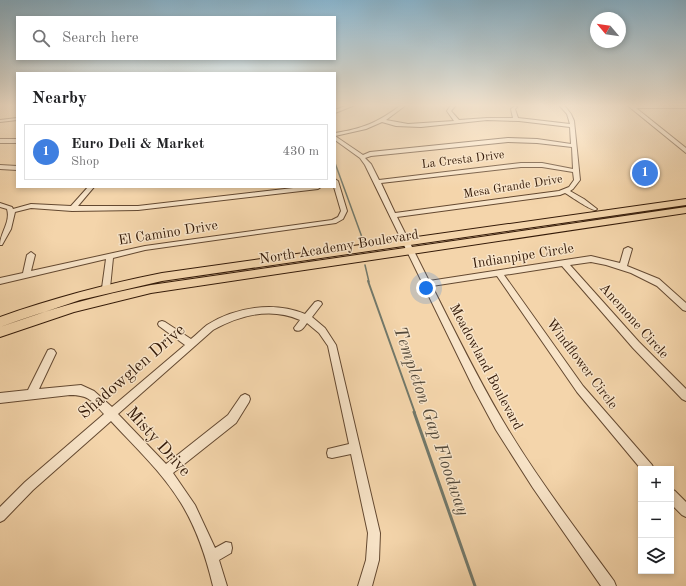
<!DOCTYPE html>
<meta charset="utf-8">
<style>
:root{--surface:#fff;--page:#f6f6f6;--text:#202124;--muted:#757577;--line:#e0e0e0;--accent:#2563eb}
body{margin:0;font-family:"Old Standard TT",serif;background:var(--page);color:var(--text)}
.controls{position:absolute;right:12px;bottom:12px;display:grid;overflow:hidden;border-radius:0px;box-shadow:0 2px 6px #0003}
.controls button{width:36px;height:36px;display:grid;place-items:center;padding:0;border:0;border-bottom:1px solid var(--line);background:var(--surface);color:var(--text);font:20px sans-serif}
.compass{position:absolute;left:590px;top:12px;width:36px;height:36px;border-radius:50%;background:var(--surface);box-shadow:0 2px 6px #0003;rotate:299deg}
.you{position:absolute;left:426px;top:288px;width:14px;height:14px;margin:-10px;border:3px solid #fff;border-radius:50%;background:#1a73e8;box-shadow:0 0 0 6px #1a73e833}
.badge{display:grid;place-items:center;width:26px;height:26px;border-radius:50%;background:var(--accent);color:#fff;font-size:13px;font-weight:700}
.pin{position:absolute;translate:-50% -50%;border:2px solid #fff;box-shadow:0 1px 4px #0006}
.list{margin:0;padding:0;list-style:none}
h2{display:flex;justify-content:space-between;align-items:center;height:52px;margin:0;padding:0 16px;font-size:17px}
h2 small{font-size:13px;font-weight:400;color:var(--muted)}
.list li{display:grid;grid-template-columns:26px 1fr auto;gap:12px;align-items:center;box-sizing:border-box;height:56px;margin:0 8px 8px;padding:0 8px;border:1px solid var(--line);border-radius:0px}
.list b{display:block;font-size:15px;white-space:nowrap}
.list p{margin:0;font-size:13px;white-space:nowrap;color:var(--muted)}
.list em{font-size:13px;font-style:normal;color:var(--muted)}
.icon{flex:none;width:22px;height:22px;fill:none;stroke:currentColor;stroke-width:2;stroke-linecap:round;stroke-linejoin:round}
.map{position:relative;flex:none;width:686px;height:586px;overflow:hidden}
.search{position:absolute;background:var(--surface);box-shadow:0 2px 6px #0003;left:16px;top:16px;width:320px;height:44px;display:flex;align-items:center;gap:10px;box-sizing:border-box;padding:0 14px;border-radius:0px;color:var(--muted);font-size:15px}
.panel{position:absolute;background:var(--surface);box-shadow:0 2px 6px #0003;left:16px;top:72px;width:320px;height:116px;border-radius:0px}
.map>svg:first-child{display:block}
.lines{fill:none;stroke-linecap:round;stroke-linejoin:round}
.stream-far2{stroke:#72796b;stroke-width:1.5}
.stream-far1{stroke:#72796b;stroke-width:2}
.stream{stroke:#72796b;stroke-width:3}
.minor-casing{stroke:#644931;stroke-width:2}
.highway-casing{stroke:#341a08;stroke-width:2}
.minor{fill:#f8e4c8;fill-rule:evenodd}
.highway{fill:#f4d5ab;fill-rule:evenodd}
.labels{text-anchor:middle;dominant-baseline:central;stroke-width:3;stroke-linejoin:round;paint-order:stroke}
.far-street-label{font-size:12px;fill:#341a08;stroke:#f8e4c8}
.street-label{font-size:14px;fill:#341a08;stroke:#f8e4c8}
.near-street-label{font-size:17px;fill:#341a08;stroke:#f8e4c8}
.near-water-label{font-size:18px;font-style:italic;fill:#53493a;stroke:#f8e4c8}
</style>
<div class="map">
<svg width="686" height="586" viewBox="0 0 686 586">
<rect width="100%" height="100%" fill="#f4d5ab"/>
<filter id="stains"><feTurbulence type="fractalNoise" baseFrequency=".005" numOctaves="4"/><feColorMatrix values="0 0 0 0 .2 0 0 0 0 .09 0 0 0 0 .02 0 0 0 .5 -.17"/></filter>
<radialGradient id="worn" r=".72"><stop offset=".6" stop-color="#630" stop-opacity="0"/><stop offset="1" stop-color="#630" stop-opacity=".3"/></radialGradient>
<g class="lines">
<path class="stream-far2" d="M335,163L363,240
M365,265L369,282"/>
<path class="stream-far1" d="M368,281L415,413"/>
<path class="stream" d="M414,412L475,586"/>
<g class="minor-casing">
<path id="minor" d="M348,105H355L335,113V110Z
M401,105H406L386,120L408,124L454,121L447,111L451,105H456L451,111L459,120L487,118H513L511,109L515,106L517,107L515,109L518,118L570,124L567,114L559,105H564L571,114L574,121L580,180L573,189L570,191L584,199L597,209L596,210C591,211 572,197 565,193L560,195L397,217L429,281L591,256L620,263L624,249L628,247L632,249L627,266L659,279L686,303V311L683,310L657,286L631,273L606,265L591,262L570,265L639,342L686,389V401L682,399L633,348L562,266L504,275L583,386L652,465L654,469H641L577,392L497,276L432,286C455,332 477,377 503,421C536,477 576,529 614,581L616,586H601L533,488L496,430L474,389L365,165L360,158L335,140V133C362,129 379,122 401,105ZM487,120L519,121L570,127L571,144L537,139L508,138L370,152L363,155L335,136L366,129L382,122L396,126L421,127ZM508,142L537,143L572,147L573,169L542,163H521L379,180L371,164L365,158L371,156ZM521,167H542L573,172L574,180L569,187L559,191L395,213L381,183Z
M627,105L686,106V108H636L686,148V153Z
M17,118V120L0,122V120Z
M0,139H17V143H0Z
M0,165L17,166V170L0,169Z
M335,179L338,181L347,211L343,219L336,223L145,250L113,258L110,288L106,291L102,288L106,259L0,284V278L23,273L27,255L31,252L35,255L31,271L145,246L332,220L338,217L341,211L334,187H335Z
M88,187H94L78,206H138L302,187H321L318,189L138,210L72,211L31,208L15,212L11,229L2,245H0C0,233 11,222 7,209L0,207V203L12,207L13,209L31,204L71,206Z
M318,301L321,302L322,304L312,317L325,328L336,345L380,533L379,560L372,586H358L366,560L368,533L351,454L332,458L328,457L327,453L328,449L349,444L328,346L319,333L307,323C304,327 301,333 295,330L294,328L300,320C271,307 240,315 213,330L118,414L166,464L228,415L241,396L245,394L249,396L250,399L249,402L236,423L173,473L195,505L215,548L226,542L231,543L232,548L231,553L219,560L227,586H213C206,557 197,529 181,503C162,472 135,447 111,421L33,490L4,520L0,522V507L25,482L104,414C92,401 89,395 70,395L0,403V393L28,390L48,350L51,349L54,350L56,353L39,389L81,385L94,391L112,407L185,345L159,326L158,324L159,322L162,321L165,322L191,339C196,335 202,329 207,325C235,307 274,301 305,314L315,302Z
M671,489L675,491L686,502V517L682,515L671,504Z"/>
</g>
<g class="highway-casing">
<path id="highway" d="M686,199V205L162,281L80,300L0,327V317C53,298 107,284 162,273Z
M686,207V213L151,293L74,312L0,337V327C49,309 100,295 151,285Z"/>
</g>
<use href="#minor" class="minor"/>
<use href="#highway" class="highway"/>
</g>
<linearGradient id="sky" x2="0" y2="1"><stop stop-color="#89b6d0"/><stop offset="0.56" stop-color="#faecd9"/><stop offset="1" stop-color="#faecd9" stop-opacity="0"/></linearGradient>
<rect width="686" height="188" fill="url(#sky)"/>
<g class="labels">
<g class="far-street-label">
<text transform="translate(463 160) rotate(-7)">La Cresta Drive</text>
<text transform="translate(513 187) rotate(-9)">Mesa Grande Drive</text>
</g>
<g class="street-label">
<text transform="translate(168 233) rotate(-9)">El Camino Drive</text>
<text transform="translate(339 247) rotate(-9)">North Academy Boulevard</text>
<text transform="translate(523 256) rotate(-9)">Indianpipe Circle</text>
<text transform="translate(634 321) rotate(48)">Anemone Circle</text>
<text transform="translate(582 364) rotate(53)">Windflower Circle</text>
<text transform="translate(486 367) rotate(62)">Meadowland Boulevard</text>
</g>
<g class="near-street-label">
<text transform="translate(132 372) rotate(-41)">Shadowglen Drive</text>
<text transform="translate(158 442) rotate(48)">Misty Drive</text>
</g>
<g class="near-water-label">
<text transform="translate(431 421) rotate(71)">Templeton Gap Floodway</text>
</g>
</g>
<rect width="100%" height="100%" filter="url(#stains)"/>
<rect width="100%" height="100%" fill="url(#worn)"/>
</svg>
<div class="controls">
<button>+</button>
<button>−</button>
<button><svg class="icon" aria-label="layers" viewBox="0 0 24 24"><path d="M12 4l9 5-9 5-9-5zM3 14l9 5 9-5"/></svg></button>
</div>
<svg class="compass" viewBox="-18 -18 36 36"><path d="M0-13l5 13h-10z" fill="#e53935"/><path d="M0 13l5-13h-10z" fill="#757577"/></svg>
<div class="you"></div>
<div class="pin badge" style="left:645px;top:173px;background:#3f7fe0">1</div>
<div class="search"><svg class="icon" aria-label="search" viewBox="0 0 24 24"><circle cx="10" cy="10" r="6"/><path d="M15 15l6 6"/></svg>Search here</div>
<section class="panel">
<h2>Nearby<small></small></h2>
<ul class="list">
<li><span class="badge" style="background:#3f7fe0">1</span><div><b>Euro Deli &amp; Market</b><p>Shop</p></div><em>430 m</em></li>
</ul>
</section>
</div>
